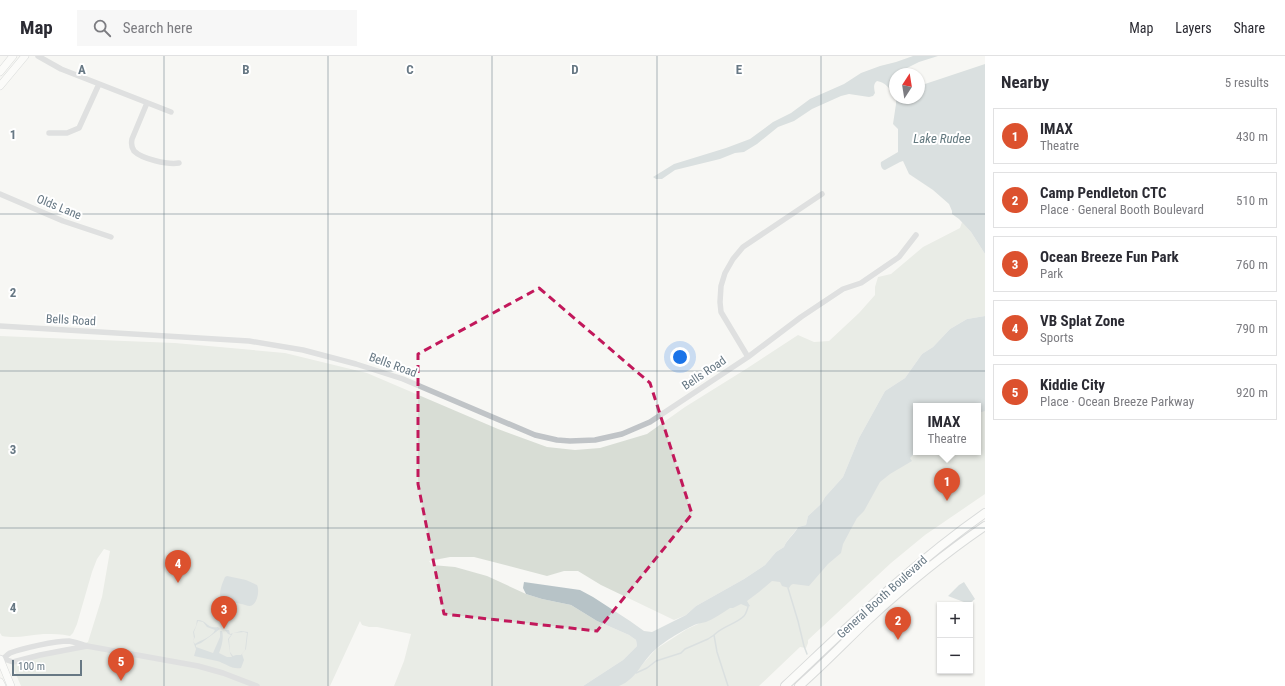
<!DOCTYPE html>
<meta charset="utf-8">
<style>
:root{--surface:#fff;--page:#f7f7f7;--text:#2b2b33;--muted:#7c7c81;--line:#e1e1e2;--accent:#dc512e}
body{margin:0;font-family:"Roboto Condensed",sans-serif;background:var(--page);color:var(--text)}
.controls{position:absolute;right:12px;bottom:12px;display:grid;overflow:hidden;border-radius:0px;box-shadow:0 1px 3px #0004}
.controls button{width:36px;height:36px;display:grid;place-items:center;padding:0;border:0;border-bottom:1px solid var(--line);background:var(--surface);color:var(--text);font:20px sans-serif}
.compass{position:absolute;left:889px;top:12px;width:36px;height:36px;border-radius:50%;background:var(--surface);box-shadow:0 1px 3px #0004;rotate:12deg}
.scale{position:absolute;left:12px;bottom:10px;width:70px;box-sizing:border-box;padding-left:4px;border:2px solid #677884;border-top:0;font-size:11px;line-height:14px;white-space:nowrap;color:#677884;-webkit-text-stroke:3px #fff;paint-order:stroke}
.you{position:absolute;left:680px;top:301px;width:14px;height:14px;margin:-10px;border:3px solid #fff;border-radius:50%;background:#1a73e8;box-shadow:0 0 0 6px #1a73e833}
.badge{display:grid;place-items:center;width:26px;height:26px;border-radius:50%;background:var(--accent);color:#fff;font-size:13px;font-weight:700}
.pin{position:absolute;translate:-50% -33px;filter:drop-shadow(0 1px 2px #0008)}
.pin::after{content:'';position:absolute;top:21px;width:14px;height:12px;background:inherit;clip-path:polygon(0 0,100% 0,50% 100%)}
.popup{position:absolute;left:913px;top:347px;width:68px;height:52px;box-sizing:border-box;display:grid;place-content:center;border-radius:0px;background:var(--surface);filter:drop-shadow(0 1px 3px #0005);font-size:13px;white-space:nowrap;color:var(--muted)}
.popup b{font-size:15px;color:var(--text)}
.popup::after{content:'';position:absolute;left:50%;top:100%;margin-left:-8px;border:8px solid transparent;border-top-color:var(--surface)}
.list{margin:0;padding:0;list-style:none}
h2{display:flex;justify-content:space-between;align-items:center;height:52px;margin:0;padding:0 16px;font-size:17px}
h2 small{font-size:13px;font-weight:400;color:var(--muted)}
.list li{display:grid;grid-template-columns:26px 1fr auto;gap:12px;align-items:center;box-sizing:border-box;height:56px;margin:0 8px 8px;padding:0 8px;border:1px solid var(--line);border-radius:0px}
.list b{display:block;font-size:15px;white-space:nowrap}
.list p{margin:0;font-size:13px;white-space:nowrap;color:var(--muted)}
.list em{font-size:13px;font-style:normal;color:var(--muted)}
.icon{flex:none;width:22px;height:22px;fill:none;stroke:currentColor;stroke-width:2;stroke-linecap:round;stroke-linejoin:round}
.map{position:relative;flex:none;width:985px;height:630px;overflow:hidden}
header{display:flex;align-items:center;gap:24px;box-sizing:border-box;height:56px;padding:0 20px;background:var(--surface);border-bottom:1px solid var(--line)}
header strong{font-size:19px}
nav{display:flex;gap:22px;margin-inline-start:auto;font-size:14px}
.search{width:280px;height:36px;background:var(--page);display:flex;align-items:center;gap:10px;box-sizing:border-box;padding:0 14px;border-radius:0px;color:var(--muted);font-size:15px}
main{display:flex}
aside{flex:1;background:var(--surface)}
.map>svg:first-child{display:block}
.green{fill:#d8ddd5;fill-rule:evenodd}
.water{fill:#b7c3c7;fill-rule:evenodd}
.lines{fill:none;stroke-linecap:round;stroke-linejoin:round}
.stream{stroke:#b7c3c7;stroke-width:1.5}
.major-casing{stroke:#b3b8bb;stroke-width:8}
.highway-casing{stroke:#b3b7ba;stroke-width:10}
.minor{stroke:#c0c4c7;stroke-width:5.5}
.major{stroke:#fff;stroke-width:7}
.highway{stroke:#fff;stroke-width:8}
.marked{fill:none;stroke:#c2185b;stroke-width:3;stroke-dasharray:8 5;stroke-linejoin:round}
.grid{fill:none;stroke:#677884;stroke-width:1;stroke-opacity:0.55}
.labels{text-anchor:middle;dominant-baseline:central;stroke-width:4;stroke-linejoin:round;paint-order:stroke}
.street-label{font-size:12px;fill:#677884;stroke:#fff}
.water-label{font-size:13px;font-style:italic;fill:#63797f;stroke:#fff}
.grid-label{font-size:13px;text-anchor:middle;font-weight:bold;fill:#677884;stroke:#fff;stroke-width:4;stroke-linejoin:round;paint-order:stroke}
</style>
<header>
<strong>Map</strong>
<div class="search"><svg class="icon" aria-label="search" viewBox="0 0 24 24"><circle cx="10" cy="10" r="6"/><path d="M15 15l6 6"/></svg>Search here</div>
<nav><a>Map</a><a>Layers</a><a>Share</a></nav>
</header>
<main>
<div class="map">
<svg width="985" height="630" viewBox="0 0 985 630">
<rect width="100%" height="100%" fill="#f7f7f4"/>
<path class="green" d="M962,166L971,176L985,198V260L967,263L950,273L933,291L922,298L905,322L885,335L859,382L843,421L825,441L821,448L808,460L806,469L798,471C794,478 786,484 784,491L776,496L765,509L744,523L696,550L686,559L674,564L601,529L578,515H564L547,520L474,501H450L429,505L432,509L455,511L487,520L526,538L542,543L571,549L597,565L629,579L636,584L637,590L623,604L583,630H394L404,605L411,578L377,571H369L362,569L360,565L330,630H21L12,609L88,586L102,541L110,495L104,493L97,503L92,516L77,568L73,577L70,580C61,578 53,578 44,578C29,579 17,583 2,580L0,577V280L175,287L285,297L367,317L498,373L547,391L575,394L600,392L647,378L685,351L746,313L798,279L814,286L829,285L859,257L875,239V231L878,221L891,218L923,191L960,172Z
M985,281V438L925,479L891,507L808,584V587L806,592L800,591L759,630H606L641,610L656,593L687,573L698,568L799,492L909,340ZM916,350H978V396H916Z"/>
<path class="water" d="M913,0H938L919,6L895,18V39C890,33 885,26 877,25C873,28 874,32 875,37L873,40L869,41L849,38L841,40L812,53L794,65L778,71L757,88L744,96L735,97L720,103L675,114L662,123H656L653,121L674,108L726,92L750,83L773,66L791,57L810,43L844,28L861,17L880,10L896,6Z
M985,8V198L971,176L959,163L952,158V155L949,148L933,134L909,118L903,105L900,106L885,114C882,114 880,109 881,106L898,96V73L893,68L896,48V42H919V30Z
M985,260V355L978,357V350H916V396L910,402L912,405L890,418L880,426L864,455L857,462L851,473L843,488L841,497L828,508L809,530L793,528L791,529L789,532L782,530L780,526L772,525L759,536L747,545L750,550L748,551L741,548L733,552H730C722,557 714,563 706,566C703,567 700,567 697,568C686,572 663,586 655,594C641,606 637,623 619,630H583L623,604L637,590L636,584L629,579L597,565L571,549L542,543L526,538L523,532L524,526L580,534L593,541L630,565L644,575L652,576L686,559L696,550L744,523L765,509L776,496L784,491C786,484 795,478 798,471L806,469L808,460L821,448L825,441L843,421L859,382L885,335L905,322L922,298L933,291L950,273L967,263Z
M227,520L246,524L257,529C260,535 257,549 250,550C247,550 243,548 241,548C236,546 230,547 225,546C223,545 221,544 221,542C218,537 223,526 225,521Z
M964,526L975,543L969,548L948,540L959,529Z
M197,564C208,564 206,573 218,571L220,573L201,587L196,589V591L213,597L220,581V575H222C224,581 222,590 219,597L227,601H232L230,597L228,583L231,579L228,578L225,574H229L230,578L241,575L248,576L246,593L242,598L244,604L241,612C232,614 225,607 217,605C209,603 202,602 194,600L196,593L193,585L194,582L193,576L196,570ZM198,565L203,566L207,571L215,574C212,581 201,584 195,588L193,585L195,581L194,576ZM244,576L247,577L245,594L241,599H236L233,600L230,596L229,583L233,577Z"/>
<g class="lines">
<path class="stream" d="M788,532L798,565L804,590L807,598
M636,617L647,612L656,605L681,597L685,593L708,583L714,579
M728,630L717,596L714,579C723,570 736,568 744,560C746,558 747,554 748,551"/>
<g class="major-casing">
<path id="major" d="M0,16L13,0
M0,30L25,0
M0,603L11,630
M0,626L2,630"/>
</g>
<g class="highway-casing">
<path id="highway" d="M785,630C849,570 912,508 985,457
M799,630C823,609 845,586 868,564C905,530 944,498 985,470"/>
</g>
<path class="minor" d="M38,0L61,13L171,56
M147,47L132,83C131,88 131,91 134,95C142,103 168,109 179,107
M49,77H67L79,72L99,28
M0,138L63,165L111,181
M0,270L249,285L303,294L356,308L403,323L535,379L557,384L570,385L595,384L622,378L650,366L748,301L801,261L843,233L861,227L899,201L916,179
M748,301L721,256L720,246L721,230L725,217L733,203L743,191L822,138
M4,603L13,606L40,599L87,590
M0,604C5,603 6,599 10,597C23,592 55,585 69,585C75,586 81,588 87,590L198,610L223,617L257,630"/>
<use href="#major" class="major"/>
<use href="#highway" class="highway"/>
</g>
<path d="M0 0H985V630H0ZM539,232L650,327L692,458L597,575L444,558L418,428V298Z" fill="#f7f7f4" fill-opacity=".55" fill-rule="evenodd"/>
<path class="marked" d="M539,232L650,327L692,458L597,575L444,558L418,428V298Z"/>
<path class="grid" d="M164,0V630M328,0V630M492,0V630M657,0V630M821,0V630M0,158H985M0,315H985M0,472H985"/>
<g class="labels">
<g class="street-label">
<text transform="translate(59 151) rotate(22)">Olds Lane</text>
<text transform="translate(71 264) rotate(3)">Bells Road</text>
<text transform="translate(393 309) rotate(20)">Bells Road</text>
<text transform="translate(704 317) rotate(-34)">Bells Road</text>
<text transform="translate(882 541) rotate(-42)">General Booth Boulevard</text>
</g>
<g class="water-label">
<text x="942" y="82">Lake Rudee</text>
</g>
</g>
<g class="grid-label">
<text x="82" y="18">A</text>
<text x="246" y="18">B</text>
<text x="410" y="18">C</text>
<text x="575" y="18">D</text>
<text x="739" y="18">E</text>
<text x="13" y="83">1</text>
<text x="13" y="241">2</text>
<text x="13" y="398">3</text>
<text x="13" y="556">4</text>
</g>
</svg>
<div class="controls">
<button>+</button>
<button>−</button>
</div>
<svg class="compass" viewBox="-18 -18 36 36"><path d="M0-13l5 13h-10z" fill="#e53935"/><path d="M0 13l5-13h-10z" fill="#7c7c81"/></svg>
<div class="scale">100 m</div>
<div class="you"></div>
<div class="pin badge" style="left:947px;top:445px">1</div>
<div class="popup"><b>IMAX</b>Theatre</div>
<div class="pin badge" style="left:898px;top:584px">2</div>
<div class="pin badge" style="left:224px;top:573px">3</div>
<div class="pin badge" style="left:178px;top:527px">4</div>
<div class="pin badge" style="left:121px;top:625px">5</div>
</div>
<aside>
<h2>Nearby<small>5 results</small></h2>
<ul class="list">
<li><span class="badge">1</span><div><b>IMAX</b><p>Theatre</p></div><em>430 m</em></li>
<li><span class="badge">2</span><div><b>Camp Pendleton CTC</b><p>Place · General Booth Boulevard</p></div><em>510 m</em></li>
<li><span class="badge">3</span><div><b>Ocean Breeze Fun Park</b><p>Park</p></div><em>760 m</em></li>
<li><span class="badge">4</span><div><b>VB Splat Zone</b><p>Sports</p></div><em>790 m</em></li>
<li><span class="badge">5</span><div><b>Kiddie City</b><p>Place · Ocean Breeze Parkway</p></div><em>920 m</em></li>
</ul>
</aside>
</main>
